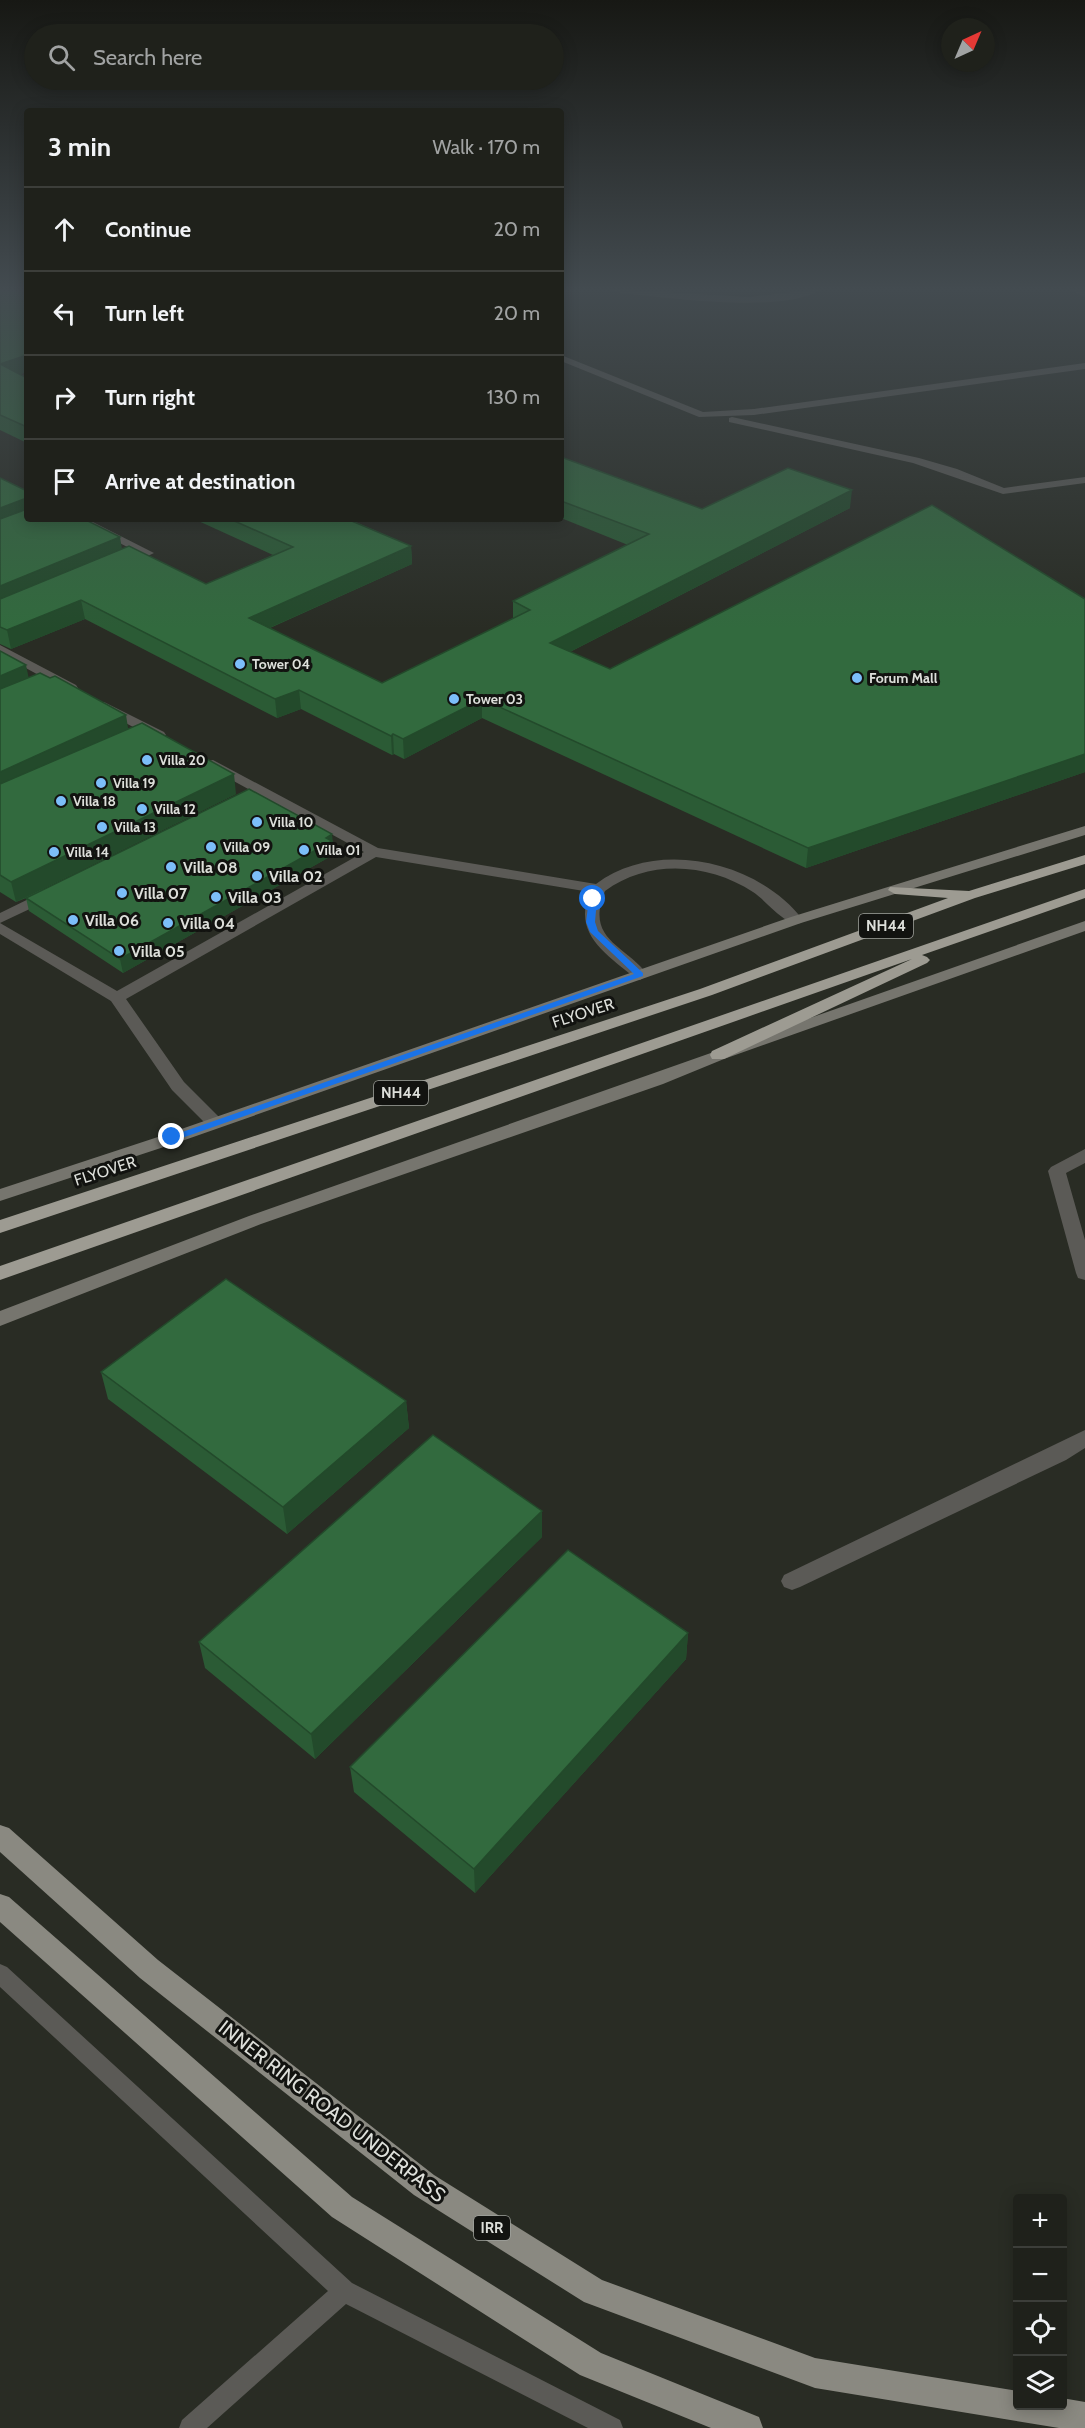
<!DOCTYPE html>
<meta charset="utf-8">
<style>
:root{--surface:#1f211b;--page:#272924;--text:#f1f3f6;--muted:#a1a3a3;--line:#3c3e3a}
body{margin:0;font-family:Cabin,sans-serif;background:var(--page);color:var(--text)}
.controls{position:absolute;right:18px;bottom:18px;display:grid;overflow:hidden;border-radius:6px;box-shadow:0 3px 15px #0003}
.controls button{width:54px;height:54px;display:grid;place-items:center;padding:0;border:0;border-bottom:2px solid var(--line);background:var(--surface);color:var(--text);font:30px sans-serif}
.compass{position:absolute;left:941px;top:18px;width:54px;height:54px;border-radius:50%;background:var(--surface);box-shadow:0 3px 15px #0003;rotate:44deg}
.stop{position:absolute;width:18px;height:18px;margin:-14px;border:4px solid #1a73e8;border-radius:50%;background:#fff}
.stop.end{background:#1a73e8;border-color:#fff;box-shadow:0 2px 6px #0008}
.list{margin:0;padding:0;list-style:none}
h2{display:flex;justify-content:space-between;align-items:center;height:78px;margin:0;padding:0 24px;font-size:26px}
h2 small{font-size:20px;font-weight:400;color:var(--muted)}
.list li{display:grid;grid-template-columns:39px 1fr auto;gap:18px;align-items:center;box-sizing:border-box;height:84px;padding:0 24px;border-top:2px solid var(--line)}
.list b{display:block;font-size:22px;white-space:nowrap}
.list em{font-size:20px;font-style:normal;color:var(--muted)}
.icon{flex:none;width:33px;height:33px;fill:none;stroke:currentColor;stroke-width:2;stroke-linecap:round;stroke-linejoin:round}
.map{position:relative;flex:none;width:1085px;height:2428px;overflow:hidden}
.search{position:absolute;background:var(--surface);box-shadow:0 3px 15px #0003;left:24px;top:24px;width:540px;height:66px;display:flex;align-items:center;gap:15px;box-sizing:border-box;padding:0 21px;border-radius:33px;color:var(--muted);font-size:22px}
.panel{position:absolute;background:var(--surface);box-shadow:0 3px 15px #0003;left:24px;top:108px;width:540px;height:414px;border-radius:6px}
.map>svg:first-child{display:block}
.lines{fill:none;stroke-linecap:round;stroke-linejoin:round}
.lane{fill:#5b5a56;fill-rule:evenodd}
.street{fill:#5b5a56;fill-rule:evenodd}
.secondary{fill:#76756e;fill-rule:evenodd}
.primary{fill:#8a8981;fill-rule:evenodd}
.highway{fill:#9d9b92;fill-rule:evenodd}
.wall{fill:#2b5b35}
.shaded-wall{fill:#234a2b}
.building{fill:#326a3e;stroke:#234a2b;stroke-width:1.5}
.route{fill:#1a73e8}
.poi-dot{fill:#7cbef9;stroke:#121310;stroke-width:2}
.labels{text-anchor:middle;dominant-baseline:central;stroke-width:6;stroke-linejoin:round;paint-order:stroke}
.far-poi-label{font-size:14px;font-weight:bold;fill:#dddfda;stroke:#121310;text-anchor:start}
.shield{fill:#121310;stroke:#a0a29d;stroke-width:1.5}
.shield-label{font-size:15px;font-weight:bold;fill:#dddfda}
.poi-label{font-size:16px;font-weight:bold;fill:#dddfda;stroke:#121310;text-anchor:start}
.street-label{font-size:16px;fill:#dddfda;stroke:#121310}
.near-street-label{font-size:20px;fill:#dddfda;stroke:#121310}
</style>
<div class="map">
<svg width="1085" height="2428" viewBox="0 0 1085 2428">
<rect width="100%" height="100%" fill="#292c24"/>
<g class="lines">
<path class="lane" d="M0,1964L7,1967L352,2283L620,2420L623,2428H588L346,2304L207,2428H179L182,2420L328,2291L0,1987Z"/>
<path class="street" d="M609,289L749,297L821,289C790,312 688,300 649,296C637,294 618,295 609,289Z
M1071,289L1085,291V297L1072,291Z
M561,355L703,412L754,409L1085,363V369L754,415L699,417L561,361Z
M732,417L919,458L957,469L1004,488L1085,477V483L1003,494L913,463L729,422V418Z
M73,519H87L154,553L129,565H121V561L139,553Z
M0,645L76,685L78,688L72,692L68,691L0,654Z
M104,702L164,732L166,735L159,739L154,738L99,709L98,706Z
M213,760L378,848L596,884C657,838 758,861 803,920L801,923C785,927 766,900 753,892C708,863 649,859 605,891C585,940 624,944 648,975L640,980L635,978C606,954 572,934 590,892L376,857L126,999L184,1082L221,1119L224,1123L221,1127H209L172,1090L111,1001L0,934V913L43,892H53L55,895L53,898L0,923L117,991L364,852L208,767V761Z
M1085,1149V1163L1066,1173L1085,1240V1280L1078,1278L1076,1273L1048,1171L1051,1167Z
M1085,1430V1448L1066,1460L800,1587L792,1590L784,1587L781,1581L784,1575Z"/>
<path class="secondary" d="M1085,826V835L801,923L179,1142L0,1201V1189L167,1134L791,917Z
M1085,921V931L724,1059L663,1084L261,1224L0,1326V1311L249,1216Z"/>
<path class="primary" d="M0,1825L9,1828L158,1960L434,2175L602,2280L815,2358L1018,2391V2406H1062V2398L1085,2402V2428H1059L815,2388L584,2302L414,2195L140,1978L0,1852Z
M0,1894L9,1897L352,2197L601,2353L759,2417L763,2428H711L580,2375L332,2217L0,1922Z"/>
<path class="highway" d="M1085,855V864L975,898L712,995L0,1233V1220L700,989L948,898L895,894L888,890L890,887L969,891Z
M1085,889V898L922,955L927,957L930,960L927,963L724,1059H712L710,1055L712,1051L912,959L0,1280V1266Z"/>
</g>
<path class="wall" d="M0,291L27,292V372L20,374L27,378V443L0,430Z
M561,457L702,509L850,508L570,652L610,669L1085,599V772L806,868L482,718L404,759L394,754L392,755L301,709L277,718L85,619L11,649L0,644V478L27,491V519L123,549L206,584L273,555L194,519H354L351,520L411,546L412,564L270,628L382,683L513,619V601L628,545L561,518Z
M0,651L28,678L129,729L236,794L41,890L332,834L333,855L123,973L29,911L26,898L16,902L0,892Z
M101,1372L406,1401L409,1428L287,1534L108,1399Z
M542,1537L315,1759L205,1668L199,1642Z
M688,1633L686,1659L475,1893L354,1792L350,1767Z"/>
<path class="shaded-wall" d="M27,355V372L3,380L0,364Z
M852,490L850,508L550,662V643Z
M24,499L27,517L0,527V508Z
M120,537L123,555L0,607V586Z
M411,546L412,564L251,636L249,618Z
M81,600L85,619L11,649L7,630Z
M26,665L30,684L0,697V676Z
M299,690L301,709L277,718L275,699Z
M482,699V718L404,759L403,739Z
M126,715L129,734L0,794V772Z
M393,734L394,754L392,755L391,736Z
M1085,754V772L806,868L808,848Z
M234,774L236,794L16,902L11,882Z
M332,834L333,855L123,973L120,959Z
M406,1401L409,1428L287,1534L283,1507Z
M542,1511V1537L315,1759L311,1734Z
M688,1633L686,1659L475,1893L474,1869Z"/>
<path class="building" d="M0,291L27,292V355L0,364Z
M0,364L27,378V427L0,415Z
M561,457L702,509L788,468L852,490L550,643L610,669L932,505L1085,599V754L808,848L482,699L403,739L393,734L391,736L299,690L275,699L81,600L7,630L0,627V599L129,546L206,584L293,547L230,519H347L411,546L249,618L382,683L530,610L513,601L649,534L561,501Z
M0,478L27,491V499H24L0,508Z
M27,509V519H84L120,537L0,586V519Z
M0,651L26,665L0,676Z
M40,673L50,678L55,676L126,715L0,772V689Z
M142,723L234,774L11,882L0,875V784Z
M249,789L332,834L326,838L332,841L120,959L26,898Z
M226,1279L406,1401L283,1507L101,1372Z
M433,1435L542,1511L311,1734L199,1642Z
M568,1550L688,1633L474,1869L350,1767Z"/>
<linearGradient id="sky" x2="0" y2="1"><stop stop-color="#171814"/><stop offset="0.46" stop-color="#434b50"/><stop offset="1" stop-color="#434b50" stop-opacity="0"/></linearGradient>
<rect width="1085" height="629" fill="url(#sky)"/>
<path class="route" d="M593,897L597,899L595,922L598,931L643,973V976L176,1140L168,1137L634,974L590,932L586,922L589,899Z"/>
<g class="poi-dot">
<circle cx="240" cy="664" r="6"/>
<circle cx="857" cy="678" r="6"/>
<circle cx="454" cy="699" r="6"/>
<circle cx="147" cy="760" r="6"/>
<circle cx="101" cy="783" r="6"/>
<circle cx="61" cy="801" r="6"/>
<circle cx="142" cy="809" r="6"/>
<circle cx="257" cy="822" r="6"/>
<circle cx="102" cy="827" r="6"/>
<circle cx="211" cy="847" r="6"/>
<circle cx="304" cy="850" r="6"/>
<circle cx="54" cy="852" r="6"/>
<circle cx="171" cy="867" r="6"/>
<circle cx="257" cy="876" r="6"/>
<circle cx="122" cy="893" r="6"/>
<circle cx="216" cy="897" r="6"/>
<circle cx="73" cy="920" r="6"/>
<circle cx="168" cy="923" r="6"/>
<circle cx="119" cy="951" r="6"/>
</g>
<g class="labels">
<g class="far-poi-label">
<text x="252" y="664">Tower 04</text>
<text x="869" y="678">Forum Mall</text>
<text x="466" y="699">Tower 03</text>
<text x="159" y="760">Villa 20</text>
<text x="113" y="783">Villa 19</text>
<text x="73" y="801">Villa 18</text>
<text x="154" y="809">Villa 12</text>
<text x="269" y="822">Villa 10</text>
<text x="114" y="827">Villa 13</text>
<text x="223" y="847">Villa 09</text>
<text x="316" y="850">Villa 01</text>
<text x="66" y="852">Villa 14</text>
</g>
<g class="shield">
<rect x="859" y="914" width="54" height="24" rx="4.5"/>
<rect x="374" y="1081" width="54" height="24" rx="4.5"/>
<rect x="474" y="2216" width="36" height="24" rx="4.5"/>
</g>
<g class="shield-label">
<text x="886" y="926">NH44</text>
<text x="401" y="1093">NH44</text>
<text x="492" y="2228">IRR</text>
</g>
<g class="poi-label">
<text x="183" y="867">Villa 08</text>
<text x="269" y="876">Villa 02</text>
<text x="134" y="893">Villa 07</text>
<text x="228" y="897">Villa 03</text>
<text x="85" y="920">Villa 06</text>
<text x="180" y="923">Villa 04</text>
<text x="131" y="951">Villa 05</text>
</g>
<g class="street-label">
<text transform="translate(583 1013) rotate(-18)">FLYOVER</text>
<text transform="translate(105 1171) rotate(-18)">FLYOVER</text>
</g>
<g class="near-street-label">
<text transform="translate(332 2111) rotate(38)">INNER RING ROAD UNDERPASS</text>
</g>
</g>
</svg>
<div class="controls">
<button>+</button>
<button>−</button>
<button><svg class="icon" aria-label="locate" viewBox="0 0 24 24"><circle cx="12" cy="12" r="6"/><path d="M12 2v4M12 18v4M2 12h4M18 12h4"/></svg></button>
<button><svg class="icon" aria-label="layers" viewBox="0 0 24 24"><path d="M12 4l9 5-9 5-9-5zM3 14l9 5 9-5"/></svg></button>
</div>
<svg class="compass" viewBox="-18 -18 36 36"><path d="M0-13l5 13h-10z" fill="#e53935"/><path d="M0 13l5-13h-10z" fill="#a1a3a3"/></svg>
<div class="stop" style="left:593px;top:899px"></div>
<div class="stop end" style="left:172px;top:1137px"></div>
<div class="search"><svg class="icon" aria-label="search" viewBox="0 0 24 24"><circle cx="10" cy="10" r="6"/><path d="M15 15l6 6"/></svg>Search here</div>
<section class="panel">
<h2>3 min<small>Walk · 170 m</small></h2>
<ul class="list">
<li><svg class="icon" aria-label="ahead" viewBox="0 0 24 24"><path d="M12 20V5M6 11l6-6 6 6"/></svg><div><b>Continue</b></div><em>20 m</em></li>
<li><svg class="icon" aria-label="left" viewBox="0 0 24 24"><path d="M17 20v-9H6M10 6l-5 5 5 5"/></svg><div><b>Turn left</b></div><em>20 m</em></li>
<li><svg class="icon" aria-label="right" viewBox="0 0 24 24"><path d="M7 20v-9h11M14 6l5 5-5 5"/></svg><div><b>Turn right</b></div><em>130 m</em></li>
<li><svg class="icon" aria-label="arrive" viewBox="0 0 24 24"><path d="M6 21V4h12l-3 4 3 4H6"/></svg><div><b>Arrive at destination</b></div></li>
</ul>
</section>
</div>
